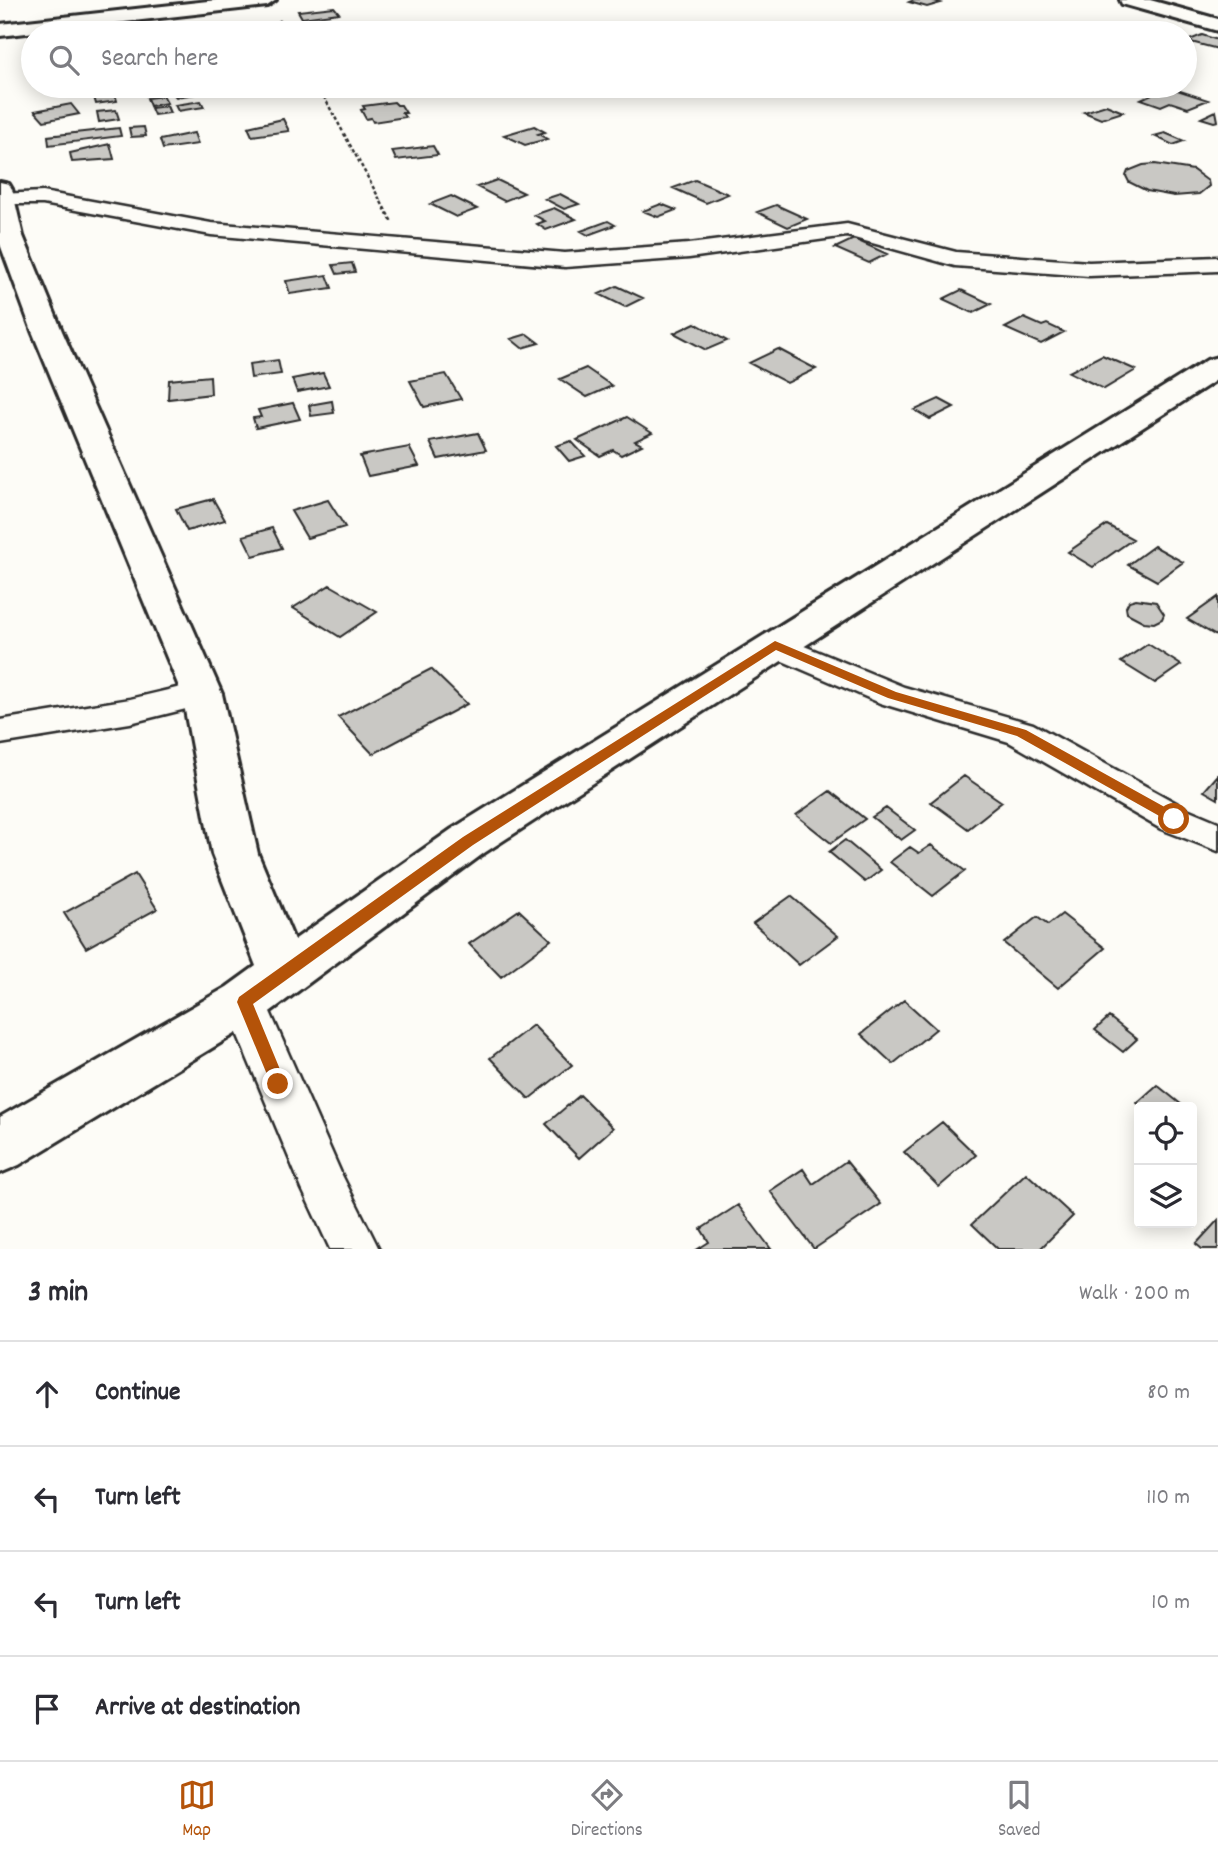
<!DOCTYPE html>
<meta charset="utf-8">
<style>
:root{--surface:#fff;--page:#f7f7f7;--text:#2b2b33;--muted:#7c7c81;--line:#e1e1e2;--accent:#b45309}
body{margin:0;font-family:Dekko,sans-serif;background:var(--page);color:var(--text)}
.controls{position:absolute;right:21px;bottom:21px;display:grid;overflow:hidden;border-radius:7px;box-shadow:0 4px 18px #0003}
.controls button{width:63px;height:63px;display:grid;place-items:center;padding:0;border:0;border-bottom:2px solid var(--line);background:var(--surface);color:var(--text);font:35px sans-serif}
.stop{position:absolute;width:21px;height:21px;margin:-16px;border:5px solid #b45309;border-radius:50%;background:#fff}
.stop.end{background:#b45309;border-color:#fff;box-shadow:0 2px 7px #0008}
.list{margin:0;padding:0;list-style:none}
h2{display:flex;justify-content:space-between;align-items:center;height:91px;margin:0;padding:0 28px;font-size:30px}
h2 small{font-size:23px;font-weight:400;color:var(--muted)}
.list li{display:grid;grid-template-columns:46px 1fr auto;gap:21px;align-items:center;box-sizing:border-box;height:105px;padding:0 28px;border-top:2px solid var(--line)}
.list b{display:block;font-size:26px;white-space:nowrap}
.list em{font-size:23px;font-style:normal;color:var(--muted)}
.icon{flex:none;width:38px;height:38px;fill:none;stroke:currentColor;stroke-width:2;stroke-linecap:round;stroke-linejoin:round}
.map{position:relative;flex:none;width:1218px;height:1249px;overflow:hidden}
.search{position:absolute;background:var(--surface);box-shadow:0 4px 18px #0003;left:21px;right:21px;top:21px;height:77px;display:flex;align-items:center;gap:18px;box-sizing:border-box;padding:0 24px;border-radius:38px;color:var(--muted);font-size:26px}
.sheet{height:511px;background:var(--surface)}
nav{display:flex;justify-content:space-around;align-items:center;box-sizing:border-box;height:98px;border-top:2px solid var(--line);background:var(--surface);font-size:19px;color:var(--muted)}
nav a{display:grid;justify-items:center;gap:4px}
nav .on{color:var(--accent)}
.map>svg:first-child{display:block}
.building{fill:#c9c8c4;stroke:#2b2b2b;stroke-width:2}
.lines{fill:none;stroke-linecap:round;stroke-linejoin:round}
.street-casing{stroke:#2b2b2b;stroke-width:5}
.secondary-casing{stroke:#2b2b2b;stroke-width:6}
.primary-casing{stroke:#2b2b2b;stroke-width:6}
.path{stroke:#2b2b2b;stroke-width:2.5;stroke-dasharray:3.5 2.5;stroke-linecap:butt}
.street{fill:#fdfcf7;fill-rule:evenodd}
.secondary{fill:#fdfcf7;fill-rule:evenodd}
.primary{fill:#fdfcf7;fill-rule:evenodd}
.route{fill:#b45309}
</style>
<div class="map">
<svg width="1218" height="1249" viewBox="0 0 1218 1249">
<rect width="100%" height="100%" fill="#fdfcf7"/>
<filter id="ink" filterUnits="userSpaceOnUse"><feTurbulence type="fractalNoise" baseFrequency=".0143" numOctaves="2"/><feDisplacementMap in="SourceGraphic" scale="14" xChannelSelector="R" yChannelSelector="G"/><feConvolveMatrix kernelMatrix="1 2 1 2 8 2 1 2 1" color-interpolation-filters="sRGB"/></filter>
<g filter="url(#ink)">
<path class="building" d="M914,0H932L941,3L927,7L909,2Z
M334,7L339,13L302,18L298,11Z
M346,25L351,33H328L325,28Z
M1202,35L1218,40V49L1187,41Z
M1146,86H1165L1208,100L1188,108L1170,102L1161,106L1141,99L1150,95L1134,90Z
M198,88L202,93L176,97L172,92Z
M115,94L117,101L96,104L94,97Z
M163,96L167,103L150,106L147,98Z
M201,101L204,107L178,111L175,105Z
M394,102L397,105H401L406,113H402L405,117L373,122L371,118L366,119L361,110L365,109L363,106Z
M71,104L79,114L44,121L35,111Z
M1106,105L1123,112L1101,119L1084,112Z
M167,106L170,113L154,115L151,108Z
M116,110L119,119L99,122L97,112Z
M1216,111L1218,121L1214,122L1201,118Z
M283,119L289,131L252,136L248,127Z
M534,126L545,132L538,134L547,139L525,145L504,135Z
M144,127L146,136L131,137L129,128Z
M119,128L121,136L49,145L48,136Z
M194,133L198,144L163,149L160,140Z
M1165,133L1184,141L1173,145L1154,136Z
M110,144L114,159L72,162L70,153Z
M433,146L438,155L396,160L392,151Z
M1155,164L1193,170L1208,181L1209,186L1199,194L1174,196L1147,191L1129,182L1126,176L1128,171L1143,165Z
M497,180L524,193L504,201L477,187Z
M695,180L728,194L706,203L673,188Z
M560,194L579,204L564,209L545,199Z
M451,196L477,209L456,217L430,204Z
M661,204L676,210L658,217L643,211Z
M776,205L807,219L788,227L757,212Z
M554,208L576,219L546,230L537,224L545,221L534,215Z
M608,221L615,225L588,235L581,231Z
M854,239L887,254L869,263L835,248Z
M352,263L355,272L337,274L333,265Z
M327,275L332,288L290,294L286,281Z
M617,286L643,298L625,307L599,294Z
M961,290L991,304L973,313L943,299Z
M1024,318L1042,326L1047,324L1064,332L1041,344L1005,328Z
M695,323L727,341L706,350L674,333Z
M527,334L539,343L522,348L511,339Z
M778,349L816,369L787,383L749,363Z
M1102,355L1136,370L1104,389L1069,372Z
M278,360L281,374L251,378L249,364Z
M586,368L612,386L587,397L560,379Z
M323,373L329,386L297,392L292,379Z
M446,374L461,399L424,407L410,381Z
M210,376L211,394L168,399L169,380Z
M939,399L954,407L930,419L915,410Z
M332,401L334,413L311,416L309,405Z
M293,403L300,419L256,428L253,418L261,417L258,410Z
M627,417L652,433L635,441L642,445L621,455L613,450L600,456L577,440Z
M478,433L486,450L438,459L430,442Z
M571,441L585,456L569,461L556,446Z
M409,447L419,466L368,476L360,456Z
M213,499L225,520L187,531L176,509Z
M328,500L345,527L307,538L291,511Z
M1107,525L1133,539L1093,567L1068,552Z
M272,528L282,548L253,556L243,536Z
M1154,546L1183,562L1157,581L1128,565Z
M330,585L377,612L340,637L293,608Z
M1218,597V637L1187,619Z
M1136,599L1156,602L1164,614L1162,619L1154,623L1144,622L1127,613L1126,607L1129,601Z
M1148,644L1181,665L1155,683L1121,662Z
M431,669L467,704L373,754L338,717Z
M1218,775V799L1204,791Z
M964,776L1002,802L968,829L931,802Z
M830,791L865,819L831,843L796,815Z
M886,808L915,830L901,840L872,817Z
M845,840L881,870L865,882L829,852Z
M931,845L965,871L933,896L890,862L910,847L919,853Z
M135,874L157,909L86,948L64,913Z
M791,896L838,936L799,965L753,923Z
M519,910L551,940L501,977L469,944Z
M1062,914L1105,948L1058,988L1004,943L1037,917L1048,925Z
M904,1000L936,1029L893,1064L861,1034Z
M1109,1017L1137,1039L1123,1052L1095,1030Z
M533,1025L572,1065L529,1099L490,1058Z
M1157,1085L1182,1105L1180,1107H1143L1137,1103Z
M580,1095L613,1128L579,1158L546,1124Z
M942,1122L976,1155L939,1187L904,1152Z
M846,1161L881,1204L814,1249L770,1191L803,1169L813,1184Z
M1026,1173L1073,1216L1040,1249H998L972,1224Z
M738,1205L771,1249H698L709,1242L701,1229Z
M1218,1220V1249H1202L1196,1244Z"/>
<g class="lines">
<g class="street-casing">
<path id="street" d="M43,192L211,223L565,253L689,244L847,224L956,252L1089,262L1218,257V271L1089,276L955,266L847,236L689,258L565,267L211,235L43,204H0V194Z
M775,634L904,687L1033,724L1187,809L1218,822V851L1161,829L1009,742L880,703L764,653L759,645L764,637Z
M202,682L214,686L219,694L214,702L130,723L0,744V720L130,699Z
M245,984L260,989L341,1173L379,1249H330L302,1189L224,1002L230,989Z"/>
</g>
<g class="secondary-casing">
<path id="secondary" d="M0,182L9,184L12,189L23,236L62,331L222,694L258,854L294,940L452,829L1207,360L1218,357V379L484,853L263,1017L19,1165L0,1173V1117L227,987L256,966L212,854L182,694L32,331L0,244Z"/>
</g>
<g class="primary-casing">
<path id="primary" d="M217,0H276L267,6L0,36V24Z
M1120,0H1150L1218,19V31L1122,4Z"/>
</g>
<path class="path" d="M279,20L289,33
M318,86L392,222"/>
<use href="#street" class="street"/>
<use href="#secondary" class="secondary"/>
<use href="#primary" class="primary"/>
</g>
</g>
<path class="route" d="M775,641L896,692L1026,730L1179,815L1181,819L1179,822H1170L1017,736L888,698L776,650L473,845L253,1004L286,1084L284,1089H273L237,1002L239,997L463,837Z"/>
</svg>
<div class="controls">
<button><svg class="icon" aria-label="locate" viewBox="0 0 24 24"><circle cx="12" cy="12" r="6"/><path d="M12 2v4M12 18v4M2 12h4M18 12h4"/></svg></button>
<button><svg class="icon" aria-label="layers" viewBox="0 0 24 24"><path d="M12 4l9 5-9 5-9-5zM3 14l9 5 9-5"/></svg></button>
</div>
<div class="stop" style="left:1174px;top:819px"></div>
<div class="stop end" style="left:278px;top:1084px"></div>
<div class="search"><svg class="icon" aria-label="search" viewBox="0 0 24 24"><circle cx="10" cy="10" r="6"/><path d="M15 15l6 6"/></svg>Search here</div>
</div>
<section class="sheet">
<h2>3 min<small>Walk · 200 m</small></h2>
<ul class="list">
<li><svg class="icon" aria-label="ahead" viewBox="0 0 24 24"><path d="M12 20V5M6 11l6-6 6 6"/></svg><div><b>Continue</b></div><em>80 m</em></li>
<li><svg class="icon" aria-label="left" viewBox="0 0 24 24"><path d="M17 20v-9H6M10 6l-5 5 5 5"/></svg><div><b>Turn left</b></div><em>110 m</em></li>
<li><svg class="icon" aria-label="left" viewBox="0 0 24 24"><path d="M17 20v-9H6M10 6l-5 5 5 5"/></svg><div><b>Turn left</b></div><em>10 m</em></li>
<li><svg class="icon" aria-label="arrive" viewBox="0 0 24 24"><path d="M6 21V4h12l-3 4 3 4H6"/></svg><div><b>Arrive at destination</b></div></li>
</ul>
</section>
<nav>
<a class="on"><svg class="icon" aria-label="map" viewBox="0 0 24 24"><path d="M3 6l6-2 6 2 6-2v14l-6 2-6-2-6 2zM9 4v14M15 6v14"/></svg>Map</a>
<a><svg class="icon" aria-label="directions" viewBox="0 0 24 24"><path d="M12 3l9 9-9 9-9-9zM9 14v-3h6M13 9l2 2-2 2"/></svg>Directions</a>
<a><svg class="icon" aria-label="saved" viewBox="0 0 24 24"><path d="M7 4h10v16l-5-4-5 4z"/></svg>Saved</a>
</nav>
